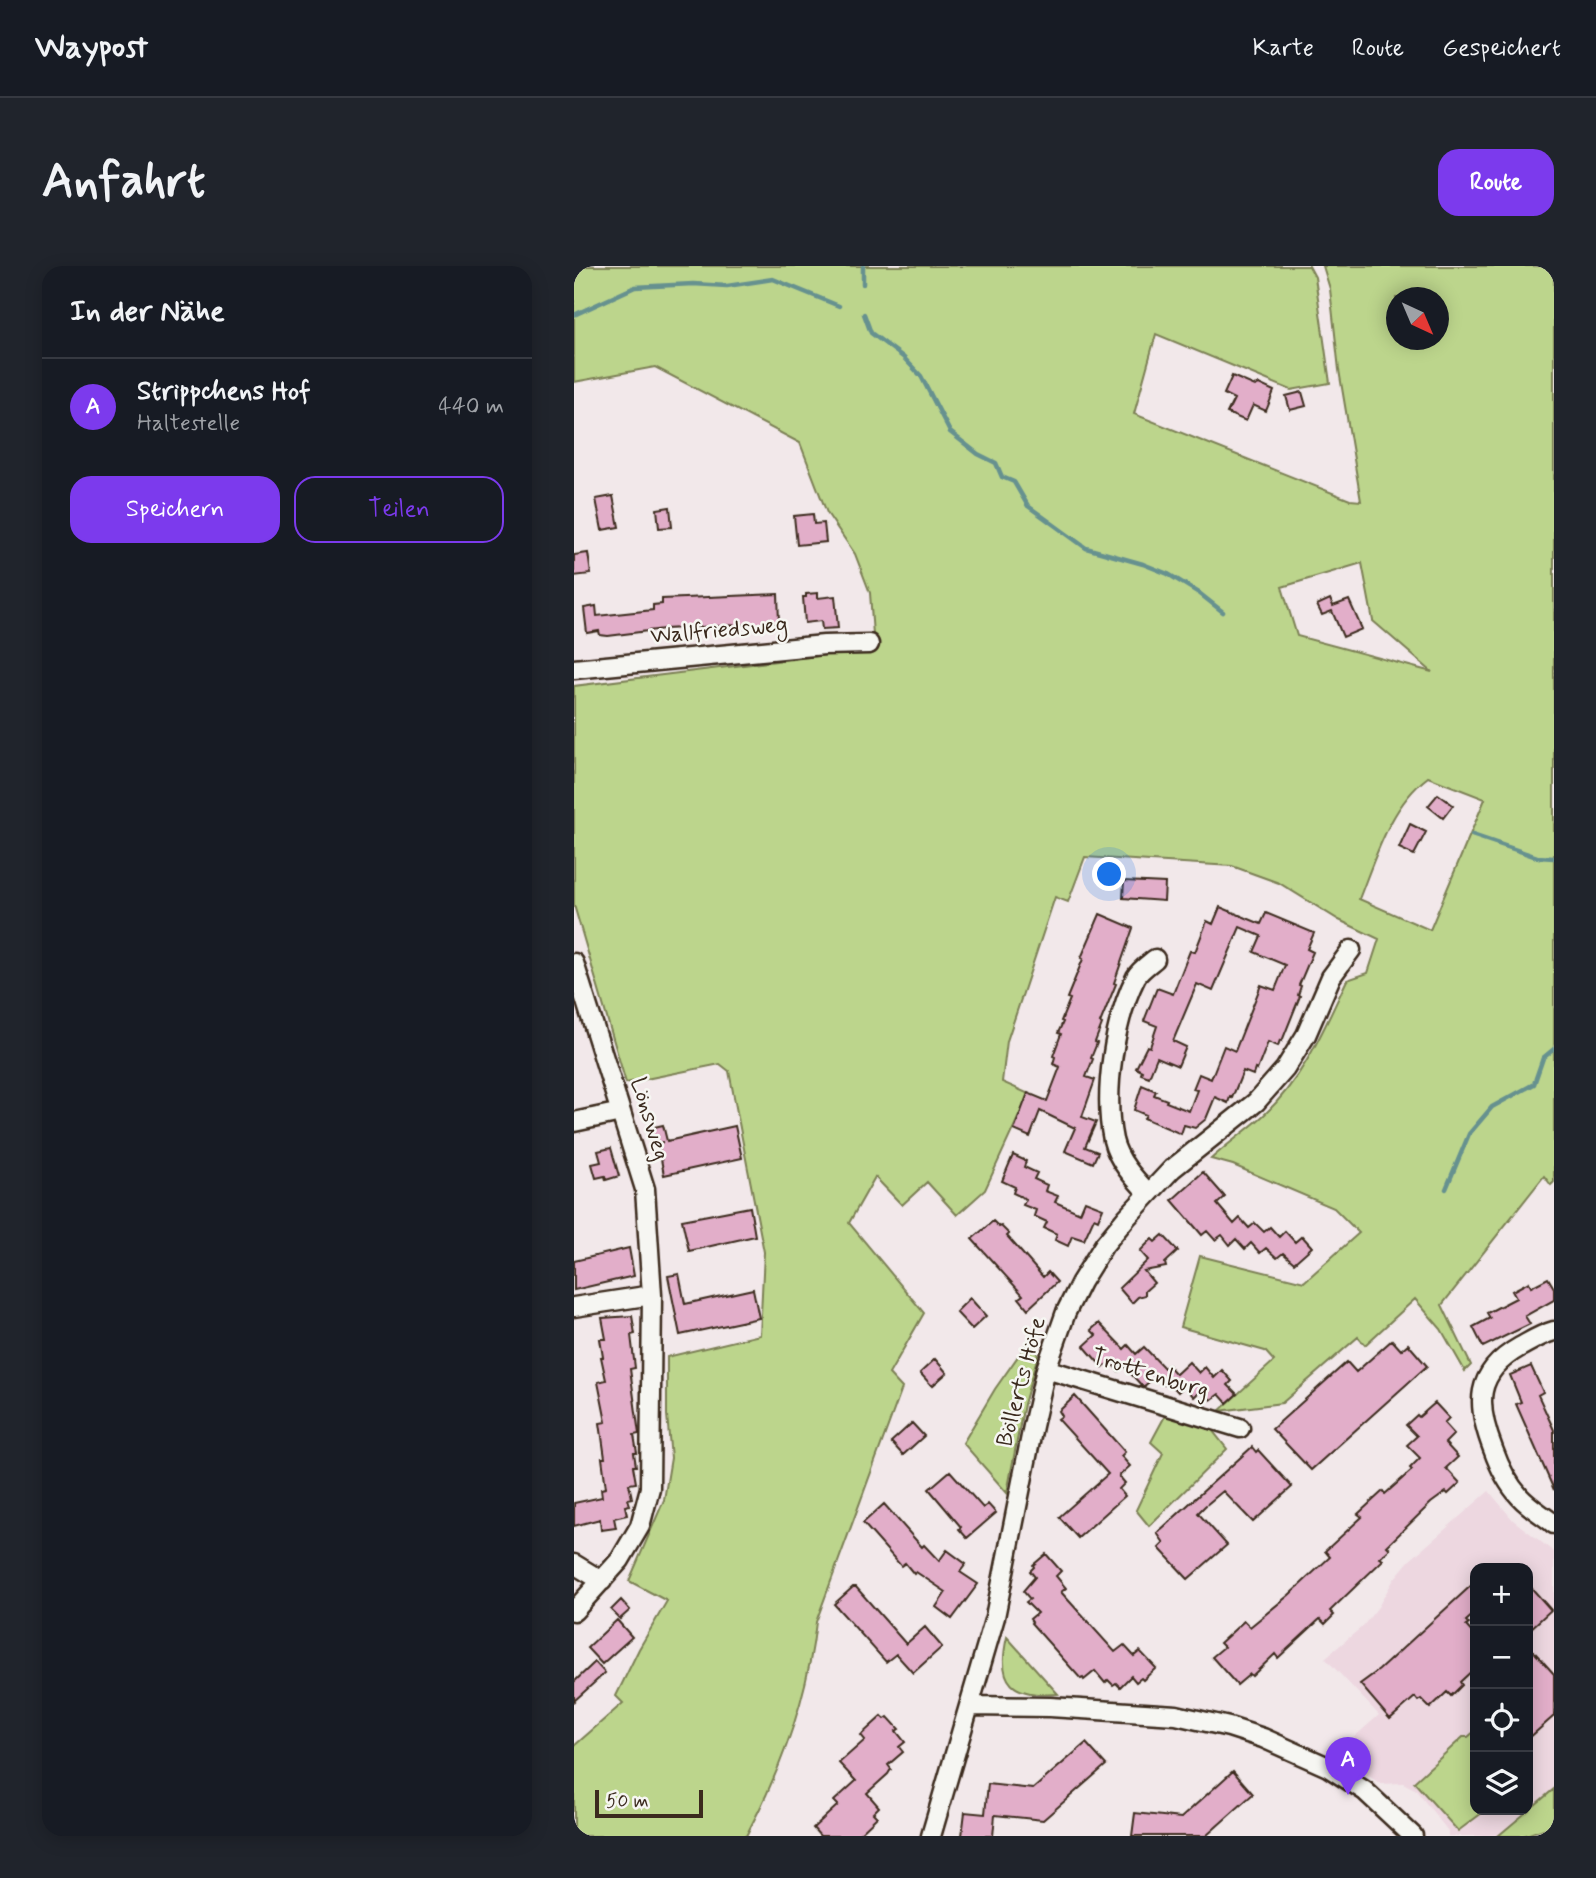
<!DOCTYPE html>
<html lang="de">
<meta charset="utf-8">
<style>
:root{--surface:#171b24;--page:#20242c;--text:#f1f3f6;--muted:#9ea1a6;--line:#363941;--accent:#7c3aed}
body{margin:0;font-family:Mynerve,sans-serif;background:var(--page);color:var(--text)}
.controls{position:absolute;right:21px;bottom:21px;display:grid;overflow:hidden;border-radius:14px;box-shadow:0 4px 18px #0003}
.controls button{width:63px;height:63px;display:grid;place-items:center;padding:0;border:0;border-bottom:2px solid var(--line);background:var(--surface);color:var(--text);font:35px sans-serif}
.compass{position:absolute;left:812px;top:21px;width:63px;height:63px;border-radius:50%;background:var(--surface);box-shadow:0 4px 18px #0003;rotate:136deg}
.scale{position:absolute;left:21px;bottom:18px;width:108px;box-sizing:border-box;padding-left:7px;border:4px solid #3b2a1e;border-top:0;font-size:19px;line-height:24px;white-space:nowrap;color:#3b2a1e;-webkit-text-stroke:5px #f6f6f2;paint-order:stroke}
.you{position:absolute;left:536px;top:609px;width:24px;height:24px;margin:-18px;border:5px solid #fff;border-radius:50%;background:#1a73e8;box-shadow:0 0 0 10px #1a73e833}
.badge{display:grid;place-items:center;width:46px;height:46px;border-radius:50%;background:var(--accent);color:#fff;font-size:23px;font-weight:700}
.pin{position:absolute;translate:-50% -58px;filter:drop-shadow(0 2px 4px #0008)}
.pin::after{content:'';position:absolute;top:37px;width:24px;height:21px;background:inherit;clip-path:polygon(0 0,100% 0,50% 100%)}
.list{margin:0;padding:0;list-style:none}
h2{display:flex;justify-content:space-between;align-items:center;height:91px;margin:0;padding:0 28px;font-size:30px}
h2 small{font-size:23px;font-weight:400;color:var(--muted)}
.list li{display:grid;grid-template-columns:46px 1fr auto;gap:21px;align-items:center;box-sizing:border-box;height:98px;padding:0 28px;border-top:2px solid var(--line)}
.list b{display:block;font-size:26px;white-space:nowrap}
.list p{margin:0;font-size:23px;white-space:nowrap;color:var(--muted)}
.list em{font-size:23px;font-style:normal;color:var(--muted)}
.actions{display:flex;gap:14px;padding:21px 28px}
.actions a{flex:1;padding:16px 0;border:2px solid var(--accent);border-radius:21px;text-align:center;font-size:24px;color:var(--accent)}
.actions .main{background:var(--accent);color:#fff}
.icon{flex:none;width:38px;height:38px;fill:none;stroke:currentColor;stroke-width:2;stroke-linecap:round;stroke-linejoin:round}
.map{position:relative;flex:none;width:980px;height:1570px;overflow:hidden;border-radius:21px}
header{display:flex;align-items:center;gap:42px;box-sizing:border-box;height:98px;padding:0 35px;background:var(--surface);border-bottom:2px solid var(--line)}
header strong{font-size:33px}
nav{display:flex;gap:38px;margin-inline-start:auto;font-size:24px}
.intro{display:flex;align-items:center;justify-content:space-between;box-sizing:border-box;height:168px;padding:0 42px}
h1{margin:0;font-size:49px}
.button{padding:18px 32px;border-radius:21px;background:var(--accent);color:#fff;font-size:24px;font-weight:700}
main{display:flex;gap:42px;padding:0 42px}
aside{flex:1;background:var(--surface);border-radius:21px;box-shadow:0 4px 18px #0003}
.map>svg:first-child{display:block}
.built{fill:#edd7e0;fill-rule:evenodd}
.green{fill:#bcd58c;stroke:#7c8055;stroke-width:2;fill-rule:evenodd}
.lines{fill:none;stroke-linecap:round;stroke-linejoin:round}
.stream{stroke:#66918f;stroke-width:4.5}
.building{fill:#e2aec9;stroke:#3b2a1e;stroke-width:2}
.minor-casing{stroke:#3b2a1e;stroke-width:23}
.minor{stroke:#f6f6f2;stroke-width:18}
.labels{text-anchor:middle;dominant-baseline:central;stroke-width:5;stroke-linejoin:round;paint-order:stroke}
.street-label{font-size:23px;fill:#3b2a1e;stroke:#f6f6f2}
</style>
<header>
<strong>Waypost</strong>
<nav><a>Karte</a><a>Route</a><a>Gespeichert</a></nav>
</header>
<div class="intro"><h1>Anfahrt</h1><a class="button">Route</a></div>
<main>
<aside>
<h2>In der Nähe<small></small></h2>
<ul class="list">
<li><span class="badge">A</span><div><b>Strippchens Hof</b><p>Haltestelle</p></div><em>440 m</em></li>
</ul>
<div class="actions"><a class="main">Speichern</a><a>Teilen</a></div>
</aside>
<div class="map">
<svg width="980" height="1570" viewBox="0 0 980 1570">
<rect width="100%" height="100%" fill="#f2e8ea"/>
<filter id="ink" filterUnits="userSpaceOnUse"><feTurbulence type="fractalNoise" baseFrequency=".0143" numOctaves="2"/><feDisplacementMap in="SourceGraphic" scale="14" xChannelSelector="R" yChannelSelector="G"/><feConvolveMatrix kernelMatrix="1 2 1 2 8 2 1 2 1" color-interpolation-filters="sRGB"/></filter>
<g filter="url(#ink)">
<path class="built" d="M915,1225L939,1254L980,1286V1523L924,1570H874V1565L841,1523L829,1517L807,1518L761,1488L805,1449L751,1392L789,1360L804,1341L820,1313L835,1295ZM901,1302H954V1544H901Z"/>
<path class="green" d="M0,0H735L741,11L756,117L717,124L582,68L560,148L776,234L787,235L765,104L756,23L749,0H980V916L977,919L970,910L868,1039L897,1099L891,1105L867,1063L841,1033L791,1079L784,1071L708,1137L645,1145L700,1095L691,1085L606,1061L626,990L730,1016L785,967L760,942L659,899L637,893C654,877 674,864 691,848C731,810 750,762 773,714L794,707L805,673L765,654L705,617L658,600L511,591L494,636L481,631L433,775L428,816L455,828L411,924L383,949L353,916L328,939L301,911L275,957L350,1047L315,1108L328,1122L242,1356C234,1429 207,1504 172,1570H0V1480L49,1437L42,1430L65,1383L93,1335L55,1315L90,1234L97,1192L93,1149V1091L186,1069L190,986L155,805L146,798L52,817L0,639V420L300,383L296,327L281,288L253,247L226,177L81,101L0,116ZM822,32H864V74H822ZM788,297L799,355L858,406L723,370L708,321ZM854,511L911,533L856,664L785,633C802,590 816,540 854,511Z
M454,1076L464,1089L450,1138L433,1227L389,1177L421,1123Z
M591,1150L634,1159L653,1183L575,1260L562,1244L589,1187L577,1176Z
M433,1371L484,1428C439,1431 422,1418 433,1371Z
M901,1465V1544H912L884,1565L840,1516L889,1471H894Z
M980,1523V1569L973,1562L949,1570H924Z"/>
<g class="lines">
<path class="stream" d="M289,18V0
M290,48L297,67L329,91L347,110L376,166L404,188L422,197L428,211L440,216L454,240L512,282L569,298L594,308L625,327L649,346
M0,49L61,21L119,18L153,20L199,13L265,40
M898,569L963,591L980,592
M872,923L895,868L918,841L960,818L969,792L980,783"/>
</g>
<path class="building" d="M658,110L681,120L685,118L700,125L692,145L679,139L672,155L653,147L660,133L650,128Z
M728,126L732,140L716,144L712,130Z
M39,230L45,261L28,264L22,233Z
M96,241L98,261L85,262L83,243Z
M239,248L240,258L250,257L252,276L223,279L220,250Z
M14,287L17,308L0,310V289Z
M244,327V332L261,330L264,362L248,363L247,355L231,357L229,331H232V328Z
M204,328L205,357L90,363L34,370L26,369L25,365L13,367L10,342L22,340L23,350L79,344V339L88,338V333Z
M756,333L759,340L775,334L788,363L769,371L758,345L748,349L743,339Z
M864,528L879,539L869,552L854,540Z
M836,558L852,566L840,589L825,582Z
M550,615L591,617L590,635L549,632Z
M646,641L687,658L692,647L740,667L733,683L739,686L725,719L727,720L724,729L726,730L708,775L706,774L704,780L694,776L683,804L681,803L679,809L669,805L658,832L656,831L654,837L641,831L632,853L621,862L610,859L607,868L570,852L572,849L560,844L568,819L582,825L580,829L593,834L592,836L615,845L623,824L619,823L625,808L637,813L650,780L661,785L687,719L701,724L711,699L680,686L687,670L666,661L639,725L623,718L599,775L612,781L604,800L583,791L575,811L567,808L568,805L562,802L573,780L576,781L583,760L570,755L583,722L599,728L616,685L621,686L633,655L639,658Z
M526,648L559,662L540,717L542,718L526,757L528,758L521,776L523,777L517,792L519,793L512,811L521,814L508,851L522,856L511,881L524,886L519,897L491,885L501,862L466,845L456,871L440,864L454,827L473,835L486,801L479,798L481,791L479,790L487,768L484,767L489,756L487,755L496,733L493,732L509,693L507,692Z
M89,859L93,875L161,860L168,892L90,909L84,877L89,876L80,878L76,862Z
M37,882L45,910L32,914L31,910L22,912L18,898L27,896L24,885Z
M439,889L452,895L450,901L463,907L460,913L473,919L471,925L484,930L481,936L506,947L511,935L529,942L524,954L520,952L510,974L498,970L494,980L481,974L483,968L470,962L473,956L460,950L462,944L449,939L452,933L439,927L441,921L428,915Z
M629,906L651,931L643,938L660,958L666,952L675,962L681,957L690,966L696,961L705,971L711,965L721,976L728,970L738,981L720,997L709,987L703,992L692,982L686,987L677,977L671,983L662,973L656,979L648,969L641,974L633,965L628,969L598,934Z
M176,941L181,970L115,985L108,954Z
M419,955L425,961L427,960L435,968L433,970L469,1011L474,1006L483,1016L454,1043L445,1032L449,1029L398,973Z
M589,969L604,985L591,997L592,1001L570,1005L580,1017L571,1025V1029L564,1031L558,1037L545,1022L574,994L566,985L578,973L581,976Z
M55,982L60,1010L0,1024V995Z
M105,1008L111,1038L179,1023L185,1052L106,1069L94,1010Z
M974,1012L980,1022V1034L951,1050L956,1058L909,1081L899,1061L916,1052L913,1047L942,1032L938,1025L955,1016L957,1021Z
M396,1032L412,1050L398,1063L382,1046Z
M58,1050L61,1068L57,1069L61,1102L56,1103L65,1168L60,1169L63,1187H60L62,1200H59L62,1217L55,1218L58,1232L54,1233L56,1239L51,1240L53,1249L40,1252L42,1262L27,1264L26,1253L0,1260V1237L28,1231L27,1223L32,1222L28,1192H31L26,1157L32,1156L24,1116L32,1114L27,1091H29L26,1073H32L28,1052Z
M525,1057L550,1083L554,1079L562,1088L570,1081L590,1102L594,1099L602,1108L615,1096L625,1107L631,1101L640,1112L648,1104L658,1115L654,1119L663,1128L653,1137L645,1128L637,1134L627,1124L620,1131L610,1120L604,1126L594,1115L590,1119L581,1111L569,1121L550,1100L545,1105L536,1096L529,1102L510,1080L522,1069L517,1064Z
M818,1074L827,1084L834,1078L853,1100L737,1204L698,1163L773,1096L782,1106Z
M361,1093L373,1107L358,1120L346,1107Z
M957,1100L969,1126L964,1129L980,1164V1224L942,1138L947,1136L936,1109Z
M501,1130L551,1186L547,1190L556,1200L545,1210L551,1217L545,1223L551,1230L504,1272L485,1251L534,1208L484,1153L488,1150L485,1145Z
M861,1137L875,1152L870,1157L880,1168L871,1177L884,1191L872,1202L886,1217L874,1228L872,1226L857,1237L813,1280L816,1283L806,1292L809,1294L756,1345L760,1349L751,1358L746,1353L704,1392L701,1388L678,1410L676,1408L663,1419L638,1391L650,1381L646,1377L670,1355L676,1361L715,1329L756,1291L751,1285L788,1251L784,1248L809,1225L811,1228L838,1204L836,1202L846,1192L833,1179L843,1170L832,1159L843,1149L845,1151Z
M338,1157L350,1170L329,1189L317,1176Z
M678,1181L682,1186L684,1184L718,1221L679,1256L649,1225L631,1240L624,1247L653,1279L614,1313L585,1282L590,1277L583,1267Z
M376,1205L409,1242L414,1238L422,1247L393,1272L385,1263L387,1261L355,1223Z
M310,1238L348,1281L350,1279L365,1295L373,1284L392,1298L386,1306L404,1318L378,1353L362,1341L372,1326L342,1306L340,1308L331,1297L327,1300L289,1257Z
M472,1288L487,1305L482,1310L492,1322L487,1326L541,1386L550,1379L560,1390L566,1385L582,1402L569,1414L567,1412L562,1416L557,1410L546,1421L542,1417L539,1419L534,1414L531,1417L521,1405L510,1414L509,1412L507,1413L457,1357L458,1356L456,1353L463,1347L452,1336L456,1333L449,1325L461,1311L456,1305L460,1301L459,1299Z
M901,1316V1347L892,1355L895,1358L892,1360L901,1370V1402L886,1416L888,1419L877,1430L873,1426L856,1442L847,1433L844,1435L841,1431L816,1453L786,1418L805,1404Z
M954,1318L977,1344L954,1365Z
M279,1321H282L332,1378L351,1361L368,1381L339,1407L322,1388L312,1396L260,1338Z
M47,1334L56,1344L46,1353L37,1344Z
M43,1354L58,1371L28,1398L13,1382Z
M954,1379L980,1408V1450L954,1473Z
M21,1396L31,1407L0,1435V1416Z
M308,1450L311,1453L314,1451L325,1463L322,1465L331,1476L325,1481L329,1486L314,1499L317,1503L314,1508L293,1527L305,1541L299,1547L303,1551L283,1570H246L239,1562L264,1539L260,1535L282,1515L265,1497L291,1474L287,1469Z
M512,1477L532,1499L469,1554L421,1549L419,1570H388L391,1546L411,1548L414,1518L459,1523Z
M659,1505L679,1528L632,1570H558L561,1547L607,1552Z"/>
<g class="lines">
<g class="minor-casing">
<path id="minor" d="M0,403L250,379L295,378
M0,697L71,923L78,1029L76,1222L66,1260L46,1294L0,1345
M0,856L47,846
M574,927C560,912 544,895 539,874C529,827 540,754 562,711C566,704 575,698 581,693
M0,1041L78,1029
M980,1065C968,1068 957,1075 946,1081C900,1107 902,1139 919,1183C925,1200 933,1217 946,1231C955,1241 969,1249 980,1258
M472,1103L666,1162
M0,1298L28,1315
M395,1440L476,1441L602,1449L655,1461L689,1472L754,1501L791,1525L839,1570
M357,1570L421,1351L459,1160L472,1103L492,1046L507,1016L530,979L553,951L598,903L682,836L711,803L732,769L757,711L777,684"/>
</g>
<use href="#minor" class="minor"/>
</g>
</g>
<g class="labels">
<g class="street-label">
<text transform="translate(145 365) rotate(-5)">Wallfriedsweg</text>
<text transform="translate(75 853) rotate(73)">Lönsweg</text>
<text transform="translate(576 1108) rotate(17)">Trottenburg</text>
<text transform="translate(448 1116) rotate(-75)">Böllerts Höfe</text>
</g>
</g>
</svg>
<div class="controls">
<button>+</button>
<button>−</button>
<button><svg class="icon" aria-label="locate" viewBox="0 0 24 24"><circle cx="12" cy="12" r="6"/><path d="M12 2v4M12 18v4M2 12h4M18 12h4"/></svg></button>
<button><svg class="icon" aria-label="layers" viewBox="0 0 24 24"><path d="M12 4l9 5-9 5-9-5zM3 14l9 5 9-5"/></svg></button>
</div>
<svg class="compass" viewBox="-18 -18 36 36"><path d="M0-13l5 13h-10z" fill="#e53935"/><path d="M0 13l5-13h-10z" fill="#9ea1a6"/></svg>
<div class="scale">50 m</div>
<div class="you"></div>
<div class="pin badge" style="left:774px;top:1529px">A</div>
</div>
</main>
